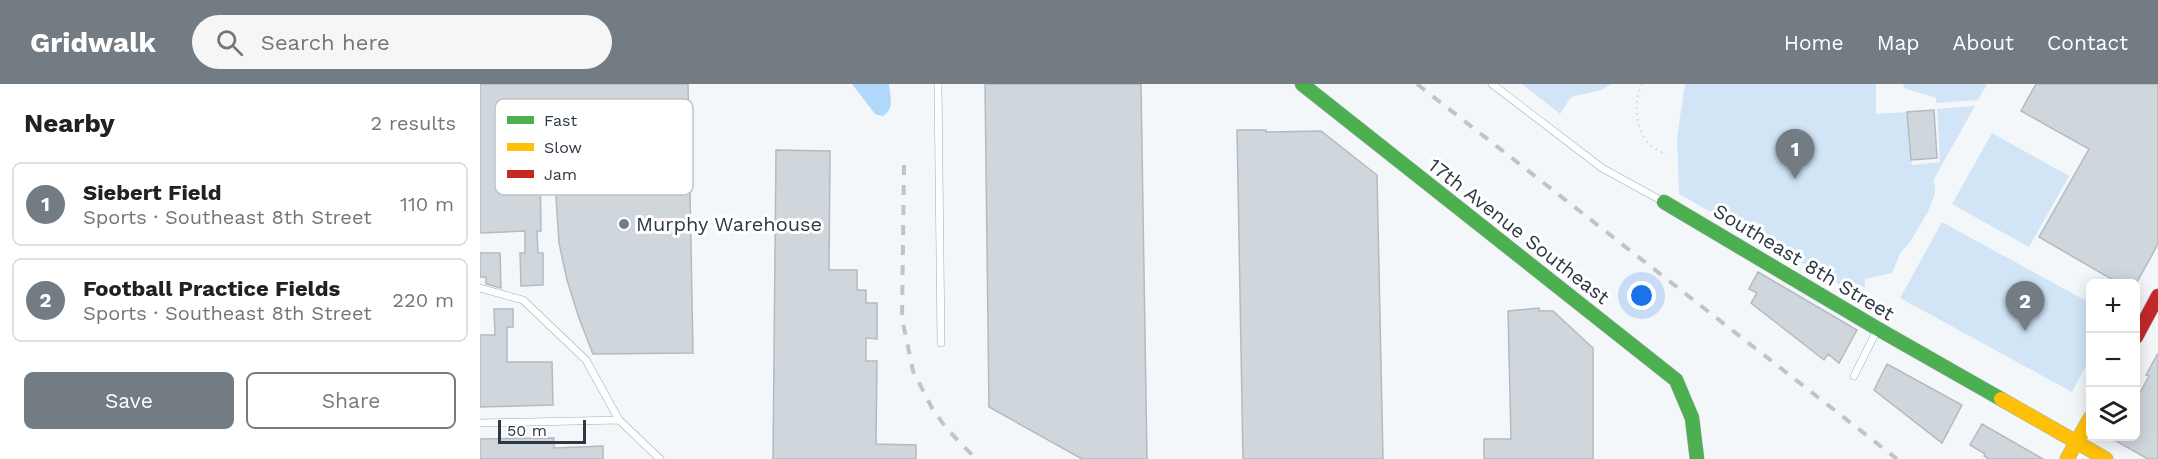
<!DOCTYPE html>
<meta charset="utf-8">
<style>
:root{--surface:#fff;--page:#f6f6f6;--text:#202124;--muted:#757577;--line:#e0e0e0;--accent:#737b83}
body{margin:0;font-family:"Work Sans",sans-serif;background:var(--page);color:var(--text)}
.controls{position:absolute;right:18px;bottom:18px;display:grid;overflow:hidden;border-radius:9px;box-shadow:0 3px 15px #0003}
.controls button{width:54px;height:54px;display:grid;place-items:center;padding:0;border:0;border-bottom:2px solid var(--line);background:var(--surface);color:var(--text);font:30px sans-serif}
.scale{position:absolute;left:18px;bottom:15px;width:88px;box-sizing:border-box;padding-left:6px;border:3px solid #2d3843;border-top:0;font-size:16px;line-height:21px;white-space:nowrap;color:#2d3843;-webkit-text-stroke:4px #fff;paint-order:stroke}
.you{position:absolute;left:1162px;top:212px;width:21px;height:21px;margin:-15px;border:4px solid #fff;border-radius:50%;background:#1a73e8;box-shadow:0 0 0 9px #1a73e833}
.badge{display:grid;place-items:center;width:39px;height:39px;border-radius:50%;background:var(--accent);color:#fff;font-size:20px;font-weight:700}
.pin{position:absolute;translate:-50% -50px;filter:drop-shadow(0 2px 3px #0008)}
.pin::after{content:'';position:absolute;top:32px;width:21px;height:18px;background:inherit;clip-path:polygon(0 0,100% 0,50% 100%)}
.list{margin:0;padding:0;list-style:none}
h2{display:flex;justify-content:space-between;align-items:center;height:78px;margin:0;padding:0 24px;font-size:26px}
h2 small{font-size:20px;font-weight:400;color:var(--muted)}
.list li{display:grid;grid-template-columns:39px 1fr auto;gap:18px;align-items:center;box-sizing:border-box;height:84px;margin:0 12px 12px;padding:0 12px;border:2px solid var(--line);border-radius:9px}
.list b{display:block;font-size:22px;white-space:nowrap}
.list p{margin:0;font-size:20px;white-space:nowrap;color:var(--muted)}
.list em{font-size:20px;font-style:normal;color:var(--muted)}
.actions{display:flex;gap:12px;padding:18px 24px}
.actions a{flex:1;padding:14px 0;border:2px solid var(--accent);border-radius:9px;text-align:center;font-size:21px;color:var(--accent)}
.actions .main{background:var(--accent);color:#fff}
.icon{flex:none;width:33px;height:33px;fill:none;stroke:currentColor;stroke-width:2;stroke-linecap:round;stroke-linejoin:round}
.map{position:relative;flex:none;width:1678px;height:375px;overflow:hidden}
header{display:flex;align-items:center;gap:36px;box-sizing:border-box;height:84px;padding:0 30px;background:var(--accent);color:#fff}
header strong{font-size:28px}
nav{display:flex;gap:33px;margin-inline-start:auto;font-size:21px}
.search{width:420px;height:54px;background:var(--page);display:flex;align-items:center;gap:15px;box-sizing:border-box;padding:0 21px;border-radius:33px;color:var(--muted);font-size:22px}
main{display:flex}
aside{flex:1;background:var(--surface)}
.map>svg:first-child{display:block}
.green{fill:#d2e5f7}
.water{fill:#b0d8fb}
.building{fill:#cfd6dc;stroke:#b4bac0;stroke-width:1.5}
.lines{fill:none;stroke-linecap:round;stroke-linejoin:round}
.lane-casing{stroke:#a4abb1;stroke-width:8}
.fast-casing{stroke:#a4abb1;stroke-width:15}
.slow-casing{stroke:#a4abb1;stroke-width:15}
.jam-casing{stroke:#a4abb1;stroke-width:15}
.path{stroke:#d2d4d6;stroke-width:2;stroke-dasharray:1.5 4.5;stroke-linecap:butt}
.lane{stroke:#fdfefe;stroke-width:7}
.fast{stroke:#4caf50;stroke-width:14}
.slow{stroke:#ffc107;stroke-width:14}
.jam{stroke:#c62828;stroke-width:14}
.rail{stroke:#c2c3c4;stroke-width:4;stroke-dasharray:10 10;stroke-linecap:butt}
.poi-dot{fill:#737b83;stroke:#fff;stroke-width:2}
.labels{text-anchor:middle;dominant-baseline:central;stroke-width:6;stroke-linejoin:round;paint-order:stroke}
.poi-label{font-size:20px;fill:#2d3843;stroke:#fff;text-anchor:start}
.street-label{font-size:20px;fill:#2d3843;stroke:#fff}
.key{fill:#fff;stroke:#c0c3c7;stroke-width:1.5}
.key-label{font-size:16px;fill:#2d3843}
</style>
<header>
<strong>Gridwalk</strong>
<div class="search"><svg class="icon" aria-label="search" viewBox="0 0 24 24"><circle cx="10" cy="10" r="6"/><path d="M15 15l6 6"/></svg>Search here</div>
<nav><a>Home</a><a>Map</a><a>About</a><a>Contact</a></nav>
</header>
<main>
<aside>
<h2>Nearby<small>2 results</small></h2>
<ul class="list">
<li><span class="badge">1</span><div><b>Siebert Field</b><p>Sports · Southeast 8th Street</p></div><em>110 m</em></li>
<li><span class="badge">2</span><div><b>Football Practice Fields</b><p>Sports · Southeast 8th Street</p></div><em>220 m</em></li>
</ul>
<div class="actions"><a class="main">Save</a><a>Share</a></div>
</aside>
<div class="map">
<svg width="1678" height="375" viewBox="0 0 1678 375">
<rect width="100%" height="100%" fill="#f4f7fa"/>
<path class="green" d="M1042,0H1132L1121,6L1091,13L1080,30Z
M1205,0H1396V30L1427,28L1432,81L1460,78L1457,25L1495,22L1454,95L1455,109L1448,128L1430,158L1421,168L1412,189L1385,195V203L1372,204L1363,199L1361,201L1199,110L1197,54Z
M1423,0H1507L1498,16L1456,19V14L1424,4Z
M1512,49L1589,92L1549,163L1472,120Z
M1462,138L1610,219V274L1592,308L1420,214Z"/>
<path class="water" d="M372,0H409C410,12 415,25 403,32L395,30Z"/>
<path class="building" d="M0,0H208L213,269L113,270L99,234L87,196L79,159L74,82H60L61,147H57L58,169H63V201L41,202L40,169H45V147L0,149Z
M505,0H661L667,375H602L509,323Z
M1556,0H1678V160L1656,200H1640L1559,153L1609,65L1541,27Z
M1454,26L1457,74L1431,76L1427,28Z
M757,46H786V48L841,47L897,91L903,375H763Z
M296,66L350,67L349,186H377V206H386V219H397V255L386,254V277H397L396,360L436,361V375H293Z
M0,169H20L21,204L6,200V193H0Z
M1278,188L1377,246L1359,279L1348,270L1344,276L1271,219L1277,209L1269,205Z
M1059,224V227H1073L1113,264V375H1004V355H1031L1028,227Z
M14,225H33V243H27V278H72L73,321L0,323V251H15Z
M1678,269V375H1668L1627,352H1656V316L1669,292L1666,291Z
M1407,280L1482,321L1462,359L1394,306Z
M1502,340L1563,375H1509L1504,372L1505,370L1490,361Z
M74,354V364L123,362V375H0V355Z"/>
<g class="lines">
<g class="lane-casing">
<path id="lane" d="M458,0L461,259
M1012,0L1122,84L1184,118
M0,204L43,216L106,276L139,336L180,375
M1374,292L1397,246
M0,339L139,336"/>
</g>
<g class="fast-casing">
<path id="fast" d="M822,0L1196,296L1212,334L1217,375
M1184,118L1398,245L1521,315"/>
</g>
<g class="slow-casing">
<path id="slow" d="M1521,315L1626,375
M1587,375L1610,334"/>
</g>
<g class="jam-casing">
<path id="jam" d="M1656,253L1678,212"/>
</g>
<path class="path" d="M1162,0C1153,18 1155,46 1170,61C1174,65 1182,68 1187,71"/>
<use href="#lane" class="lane"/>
<use href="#fast" class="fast"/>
<use href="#slow" class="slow"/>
<use href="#jam" class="jam"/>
<path class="rail" d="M937,0L1417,375
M424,81L422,234L433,287L452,324L466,344L496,375"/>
</g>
<circle class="poi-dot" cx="144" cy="140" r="6"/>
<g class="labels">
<g class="poi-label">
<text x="156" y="140">Murphy Warehouse</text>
</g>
<g class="street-label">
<text transform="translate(1039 147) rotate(38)">17th Avenue Southeast</text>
<text transform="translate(1324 178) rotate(31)">Southeast 8th Street</text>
</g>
</g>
<rect x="15" y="15" width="198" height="96" rx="9" class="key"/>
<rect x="27" y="32" width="27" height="8" fill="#4caf50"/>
<rect x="27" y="59" width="27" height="8" fill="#ffc107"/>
<rect x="27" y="86" width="27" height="8" fill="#c62828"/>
<g class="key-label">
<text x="64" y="42">Fast</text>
<text x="64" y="69">Slow</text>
<text x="64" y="96">Jam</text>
</g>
</svg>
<div class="controls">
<button>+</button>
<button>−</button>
<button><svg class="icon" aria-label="layers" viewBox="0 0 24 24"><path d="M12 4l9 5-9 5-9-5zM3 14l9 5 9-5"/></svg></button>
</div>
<div class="scale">50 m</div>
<div class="you"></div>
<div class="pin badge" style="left:1315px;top:95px">1</div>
<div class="pin badge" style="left:1545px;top:247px">2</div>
</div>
</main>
